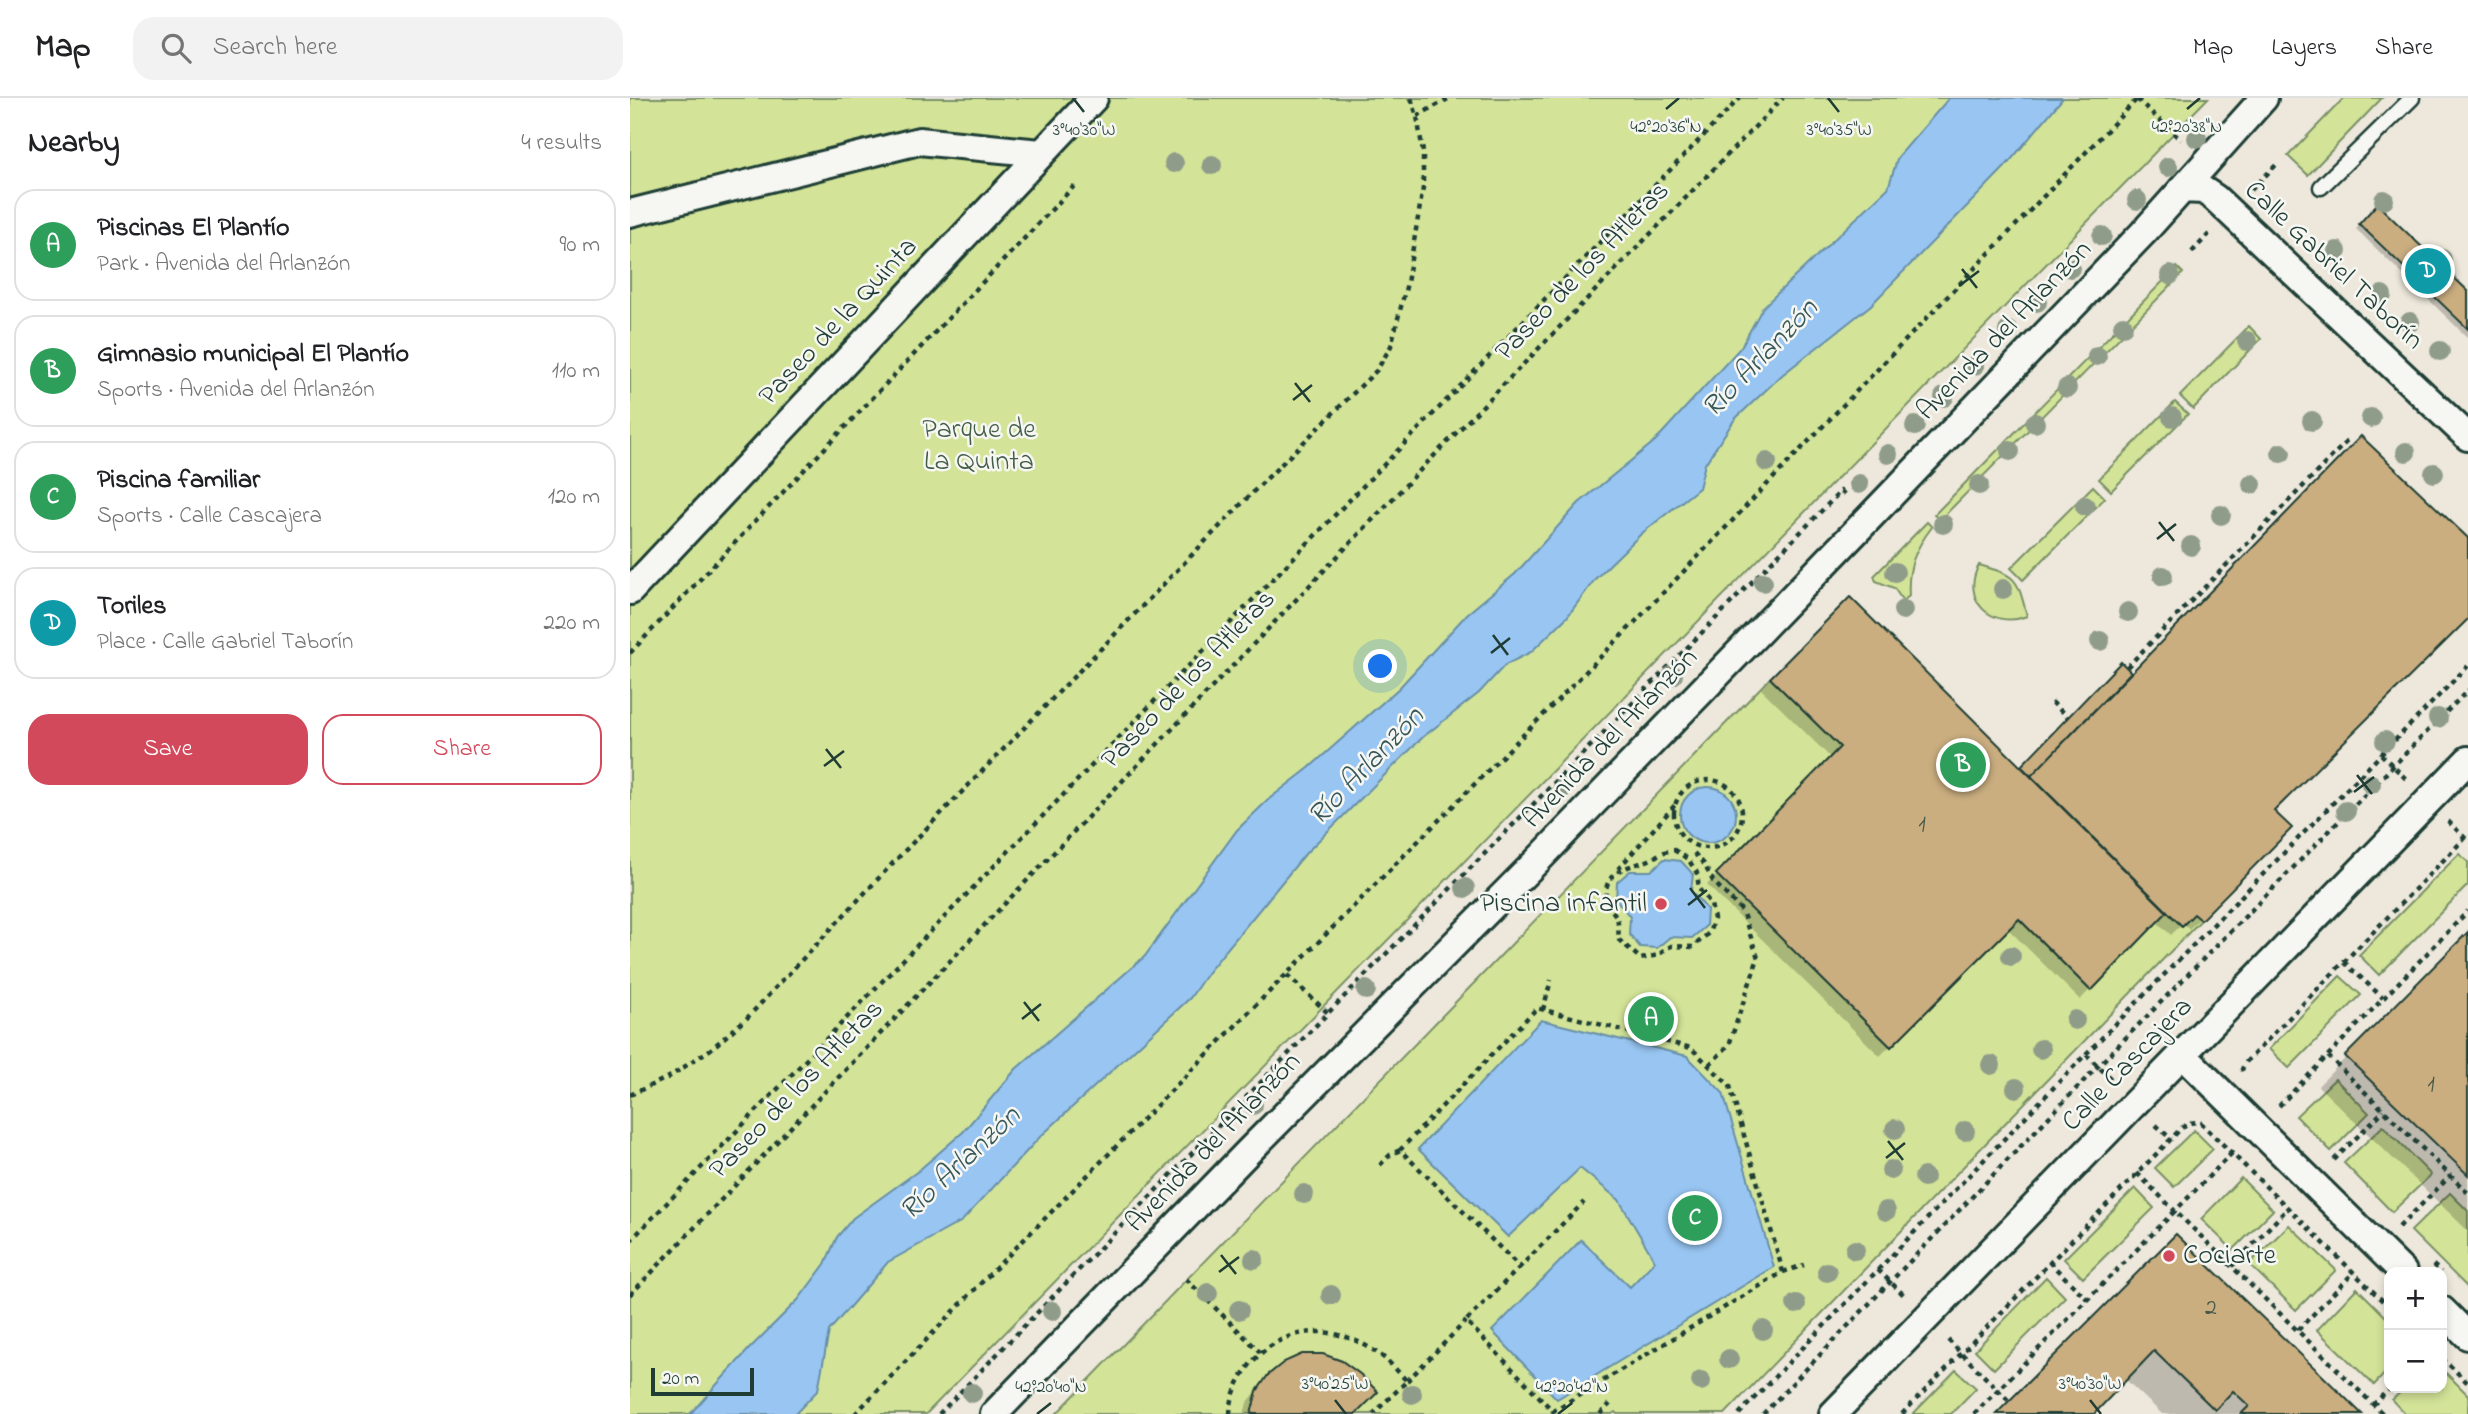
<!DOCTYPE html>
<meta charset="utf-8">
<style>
:root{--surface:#fff;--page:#f2f2f2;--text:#202124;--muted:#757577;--line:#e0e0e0;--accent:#d1495b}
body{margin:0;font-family:"Indie Flower",sans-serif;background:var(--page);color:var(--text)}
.controls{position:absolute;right:21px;bottom:21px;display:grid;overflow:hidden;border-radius:14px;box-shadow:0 4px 10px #0003}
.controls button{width:63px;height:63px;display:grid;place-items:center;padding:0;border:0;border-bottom:2px solid var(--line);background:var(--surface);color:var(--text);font:35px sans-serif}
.scale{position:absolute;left:21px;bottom:18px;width:103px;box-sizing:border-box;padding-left:7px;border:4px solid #1f3d34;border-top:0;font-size:19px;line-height:24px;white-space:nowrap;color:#1f3d34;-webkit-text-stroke:5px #f6f6f2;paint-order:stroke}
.you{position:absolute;left:751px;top:569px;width:24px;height:24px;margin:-18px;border:5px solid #fff;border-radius:50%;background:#1a73e8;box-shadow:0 0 0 10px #1a73e833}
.badge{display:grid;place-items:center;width:46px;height:46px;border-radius:50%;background:var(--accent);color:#fff;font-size:23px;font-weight:700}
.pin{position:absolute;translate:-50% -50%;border:4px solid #fff;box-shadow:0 2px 7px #0006}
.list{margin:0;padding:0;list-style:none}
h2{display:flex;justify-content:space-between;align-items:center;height:91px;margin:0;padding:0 28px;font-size:30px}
h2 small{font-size:23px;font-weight:400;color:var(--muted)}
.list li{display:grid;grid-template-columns:46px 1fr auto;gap:21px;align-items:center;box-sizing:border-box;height:112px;margin:0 14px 14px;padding:0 14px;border:2px solid var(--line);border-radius:21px}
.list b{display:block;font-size:26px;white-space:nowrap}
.list p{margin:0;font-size:23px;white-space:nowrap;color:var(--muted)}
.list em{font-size:23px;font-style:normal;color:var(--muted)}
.actions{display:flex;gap:14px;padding:21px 28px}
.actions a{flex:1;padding:16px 0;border:2px solid var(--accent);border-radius:21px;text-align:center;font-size:24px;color:var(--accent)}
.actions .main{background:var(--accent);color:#fff}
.icon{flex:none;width:38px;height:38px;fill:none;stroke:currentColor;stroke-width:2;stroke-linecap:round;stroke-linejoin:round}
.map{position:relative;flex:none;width:1838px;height:1316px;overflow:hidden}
header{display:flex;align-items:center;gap:42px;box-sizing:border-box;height:98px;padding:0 35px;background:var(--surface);border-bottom:2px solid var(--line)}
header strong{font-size:33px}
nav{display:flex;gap:38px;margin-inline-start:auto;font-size:24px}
.search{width:490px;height:63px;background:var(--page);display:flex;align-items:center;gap:18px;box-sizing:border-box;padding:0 24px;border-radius:21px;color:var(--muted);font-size:26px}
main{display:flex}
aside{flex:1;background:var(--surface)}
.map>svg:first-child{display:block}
.green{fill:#d3e498;stroke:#799066;stroke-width:2}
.water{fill:#98c5f2;stroke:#688fa6;stroke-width:2}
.shadow{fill:#0003}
.building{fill:#caae80;stroke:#1f3d34;stroke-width:2}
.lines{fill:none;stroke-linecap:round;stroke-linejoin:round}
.lane-casing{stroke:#1f3d34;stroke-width:19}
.street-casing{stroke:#1f3d34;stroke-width:32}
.path{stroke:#1f3d34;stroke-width:4.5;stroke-dasharray:5 5;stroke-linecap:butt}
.lane{stroke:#f6f6f2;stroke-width:14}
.street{stroke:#f6f6f2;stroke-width:26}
.tree{fill:#909c8a}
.ticks{fill:none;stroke:#1f3d34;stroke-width:2.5}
.poi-dot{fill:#d1495b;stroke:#f6f6f2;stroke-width:2.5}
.labels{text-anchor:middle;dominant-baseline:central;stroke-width:5;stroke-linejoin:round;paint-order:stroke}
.number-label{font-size:24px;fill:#4a5947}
.street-label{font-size:28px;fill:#1f3d34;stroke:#f6f6f2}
.park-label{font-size:28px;fill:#435e48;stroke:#f6f6f2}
.poi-label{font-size:28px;fill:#1f3d34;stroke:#f6f6f2;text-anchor:end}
.water-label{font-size:30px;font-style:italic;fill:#37585a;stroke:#f6f6f2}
.ticks-label{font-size:18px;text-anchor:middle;fill:#1f3d34;stroke:#f6f6f2;stroke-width:5;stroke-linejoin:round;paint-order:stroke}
</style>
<header>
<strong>Map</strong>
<div class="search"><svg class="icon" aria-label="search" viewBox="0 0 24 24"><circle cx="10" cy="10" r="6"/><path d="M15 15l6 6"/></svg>Search here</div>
<nav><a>Map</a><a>Layers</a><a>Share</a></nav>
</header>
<main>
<aside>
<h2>Nearby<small>4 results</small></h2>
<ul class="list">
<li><span class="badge" style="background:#2e9e5b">A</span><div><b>Piscinas El Plantío</b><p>Park · Avenida del Arlanzón</p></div><em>90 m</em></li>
<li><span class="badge" style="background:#2e9e5b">B</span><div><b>Gimnasio municipal El Plantío</b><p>Sports · Avenida del Arlanzón</p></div><em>110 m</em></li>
<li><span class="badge" style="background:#2e9e5b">C</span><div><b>Piscina familiar</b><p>Sports · Calle Cascajera</p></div><em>120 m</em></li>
<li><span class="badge" style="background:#0f9aa8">D</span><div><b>Toriles</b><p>Place · Calle Gabriel Taborín</p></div><em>220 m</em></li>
</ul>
<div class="actions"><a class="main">Save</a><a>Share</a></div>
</aside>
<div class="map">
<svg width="1838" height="1316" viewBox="0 0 1838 1316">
<rect width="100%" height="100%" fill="#ede8db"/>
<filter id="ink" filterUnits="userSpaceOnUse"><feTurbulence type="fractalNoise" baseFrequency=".0143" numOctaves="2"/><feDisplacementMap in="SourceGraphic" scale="14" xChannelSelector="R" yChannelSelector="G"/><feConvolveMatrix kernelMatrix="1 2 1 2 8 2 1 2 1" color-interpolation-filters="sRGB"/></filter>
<g filter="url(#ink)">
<path class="green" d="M0,0H1578L296,1316H0Z
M1714,0H1752L1678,77L1658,58Z
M1547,169L1553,175L1310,422L1304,417Z
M1619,228L1631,241L1563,311L1550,298Z
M1545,304L1558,316L1481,393L1469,381Z
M1463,388L1475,400L1393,482L1381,470Z
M1297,424L1302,429C1285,451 1277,470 1279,498L1273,503L1264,490L1246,483L1244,478Z
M1349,467C1388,478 1387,480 1397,518C1362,532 1330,502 1349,467Z
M1140,580L1210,649L1086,776L1261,949L1389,821L1461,893L1537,814L1552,828L1564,816L1571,822L1095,1316H987L985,1314L982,1316H426Z
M1829,756L1838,764V787L1749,877L1729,857Z
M1710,878L1731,897L1659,970L1639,951Z
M1705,981L1739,1015L1701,1053L1666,1018Z
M1753,1028L1801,1077L1762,1114L1714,1065Z
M1564,1032L1583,1051L1544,1089L1525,1070Z
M1611,1080L1643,1112L1603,1152L1571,1121Z
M1505,1090L1524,1110L1453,1180L1434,1161Z
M1820,1095L1838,1113V1190L1781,1133Z
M1659,1127L1706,1172L1666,1212L1619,1166Z
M1416,1179L1435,1199L1364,1271L1345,1252Z
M1727,1190L1759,1222V1271L1744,1287L1687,1232Z
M1812,1271L1838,1297V1316H1775L1762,1302L1775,1290H1812Z
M1326,1272L1346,1290L1321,1316H1283Z"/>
<path class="water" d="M1319,0H1433L1375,69L1241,207L1152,277L1105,321L1075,366L1069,390L1011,436L966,480L937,519L901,554L875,567L849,595L793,639L676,755L578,874L560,900L409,1040L332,1123L258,1164L199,1233L188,1292L165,1316H60L120,1250L168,1202L195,1166L207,1139L223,1120L288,1073L333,1034L386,971L515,858L607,732L639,701L679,670L769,590L837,516L885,476L949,405L1025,343L1111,249L1133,209L1258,90L1268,59Z
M1050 717a28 28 0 1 1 56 0a28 28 0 1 1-56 0Z
M1034,761L1051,763L1063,776L1061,793L1077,811L1076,828L1062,840L1040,839L1027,850L1010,849L999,836L1000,819L986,801L987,784L1000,773H1021Z
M911,922L1057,958L1093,995L1144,1169L927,1301L862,1233L951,1142L1000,1189L1025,1163L989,1102L950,1070L878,1139L788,1051Z"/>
<path class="shadow" d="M1747,108L1838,197V240L1726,131Z
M1838,443V518L1641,713L1660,730L1559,831L1553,825L1541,837L1526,823L1450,902L1377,830L1250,958L1077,787L1201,660L1131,591L1220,501L1391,670L1491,567L1443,633L1445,635Z
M1838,835V1133L1688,988Z
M1546,1138L1729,1316H1532L1495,1281L1461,1316H1369Z
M639,1278L723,1316H614L617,1305Z"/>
<path class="building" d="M1747,106L1838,193V231L1729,126Z
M1731,338L1838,440V521L1644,713L1662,730L1571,822L1564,816L1552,828L1401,678Z
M1220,499L1537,814L1461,893L1389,821L1261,949L1086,776L1210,649L1140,580Z
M1491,564L1501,574L1401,678L1391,668Z
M1838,834V1077L1715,958Z
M1546,1136L1732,1316H1611L1619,1308L1603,1293L1585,1312L1524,1253L1464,1316H1366Z
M672,1256H693L712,1263L730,1276L748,1294L726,1316H621L627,1293L638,1277L654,1264Z"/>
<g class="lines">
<g class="lane-casing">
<path id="lane" d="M1691,89L1782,0"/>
</g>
<g class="street-casing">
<path id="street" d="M1552,91L1573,92L1585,100L1838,339
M0,115L289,43L411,55
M0,493L464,0
M1552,956L1773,1174
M1812,1212L1838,1238
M364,1316L618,1054L909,761L1239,420L1513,135L1634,0
M1203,1316L1838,662"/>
</g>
<path class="path" d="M1507,1L1551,42
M787,18L820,0
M1621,92L1648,65
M1562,154L1579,136
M0,555L447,85
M1497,569L1720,340
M1422,604L1438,620
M1751,656L1777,682
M1044 716a34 34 0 1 1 68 0a34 34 0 1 1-68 0Z
M1818,723L1838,743
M1044,752L1058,761L1067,775L1069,791L1081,806L1084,821L1079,835L1063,849L1041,848L1028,857L1011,861L989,842C988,835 989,826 987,820C984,813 977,810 976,802C973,774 994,770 1014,764C1027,760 1027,754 1044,752Z
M1064,755L1074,766L1083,783L1112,813L1128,860L1099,947L1079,967
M988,771L1045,707
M1714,864L1753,900
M657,877L698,915
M913,912L921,882
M1456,956L1483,983
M1698,958L1838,1095
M1613,973L1612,971L1616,964L1838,737
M0,997L39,979L81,951L117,920L262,766L623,394L747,272L761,248L777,185L793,90V54L787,18L781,0
M1649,1008L1838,813
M1526,1027L1541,1041
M1704,1062L1754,1012
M750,1067L760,1057L770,1052
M1507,1075L1545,1113L1603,1054
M1769,1129L1820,1078
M0,1143L1110,0
M1419,1164L1457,1201
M1803,1167L1811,1174
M1602,1168L1658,1110
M890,1169L836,1223L923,1313L1153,1174L1100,988L1061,950L907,910L770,1052L890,1169L954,1104
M1248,1172L1275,1198
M1153,1174L1174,1167
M556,1181L631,1255
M0,1197L795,367L1153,0
M1668,1232L1724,1174
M1318,1242L1379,1303
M1812,1260L1838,1285
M777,1283L836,1223
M1743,1307L1760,1290
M225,1316L351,1185L1007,522L1508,0
M309,1316L698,915L1211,393L1217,399
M600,1316C601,1296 610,1278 623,1263C660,1224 708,1227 749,1256C760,1264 768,1274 777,1283L743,1316
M970,1316L980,1306
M1109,1316L1456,956L1838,568
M1133,1316L1468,968L1838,592
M1272,1316L1541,1041C1549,1033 1557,1021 1571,1025L1759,1209
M1344,1316L1545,1113L1753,1316"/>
<use href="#lane" class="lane"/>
<use href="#street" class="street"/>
</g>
<g class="tree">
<circle cx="1567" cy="40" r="10"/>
<circle cx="544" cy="65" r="10"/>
<circle cx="582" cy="67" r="10"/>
<circle cx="1538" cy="69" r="10"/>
<circle cx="1507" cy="102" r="10"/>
<circle cx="1754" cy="102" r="10"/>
<circle cx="1472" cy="138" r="10"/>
<circle cx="1707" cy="153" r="10"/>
<circle cx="1812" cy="161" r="10"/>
<circle cx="1440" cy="170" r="10"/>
<circle cx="1540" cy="177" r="10"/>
<circle cx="1752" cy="197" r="10"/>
<circle cx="1407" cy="204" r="10"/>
<circle cx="1780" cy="224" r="10"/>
<circle cx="1493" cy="228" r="10"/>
<circle cx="1378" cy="233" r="10"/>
<circle cx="1617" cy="243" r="10"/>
<circle cx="1810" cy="253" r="10"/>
<circle cx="1467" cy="258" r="10"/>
<circle cx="1345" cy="267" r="10"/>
<circle cx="1437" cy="290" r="10"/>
<circle cx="1314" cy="299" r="10"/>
<circle cx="1542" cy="319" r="10"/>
<circle cx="1741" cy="320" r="10"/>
<circle cx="1682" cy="323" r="10"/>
<circle cx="1405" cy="325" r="10"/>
<circle cx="1285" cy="328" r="10"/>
<circle cx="1380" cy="353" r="10"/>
<circle cx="1776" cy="354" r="10"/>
<circle cx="1651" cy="355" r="10"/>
<circle cx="1258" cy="356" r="10"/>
<circle cx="1137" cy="364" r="10"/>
<circle cx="1804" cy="375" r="10"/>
<circle cx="1229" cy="386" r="10"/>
<circle cx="1622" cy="386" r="10"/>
<circle cx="1349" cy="387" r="10"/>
<circle cx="1455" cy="408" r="10"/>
<circle cx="1591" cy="417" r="10"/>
<circle cx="1313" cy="426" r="10"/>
<circle cx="1561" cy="448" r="10"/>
<circle cx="1265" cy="474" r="10"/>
<circle cx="1533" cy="478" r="10"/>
<circle cx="1133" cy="484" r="10"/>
<circle cx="1373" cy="491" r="10"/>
<circle cx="1273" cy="512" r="10"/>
<circle cx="1498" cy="514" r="10"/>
<circle cx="1470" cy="543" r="10"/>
<circle cx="1043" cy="577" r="10"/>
<circle cx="1808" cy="620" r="10"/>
<circle cx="1755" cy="643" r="10"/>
<circle cx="1741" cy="686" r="10"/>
<circle cx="933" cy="690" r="10"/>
<circle cx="1716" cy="713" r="10"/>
<circle cx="835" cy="790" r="10"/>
<circle cx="1381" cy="858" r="10"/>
<circle cx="736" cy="892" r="10"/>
<circle cx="1445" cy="922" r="10"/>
<circle cx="1411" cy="951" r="10"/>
<circle cx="1361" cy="967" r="10"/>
<circle cx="1386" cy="990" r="10"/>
<circle cx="623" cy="1007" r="10"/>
<circle cx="1265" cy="1031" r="10"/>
<circle cx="1335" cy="1033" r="10"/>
<circle cx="1261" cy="1072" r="10"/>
<circle cx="1294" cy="1079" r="10"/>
<circle cx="674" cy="1096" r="10"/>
<circle cx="1256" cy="1113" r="10"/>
<circle cx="1225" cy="1152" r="10"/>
<circle cx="624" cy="1161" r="10"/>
<circle cx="1197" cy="1174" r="10"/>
<circle cx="578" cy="1195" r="10"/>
<circle cx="701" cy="1197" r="10"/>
<circle cx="1166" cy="1206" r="10"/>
<circle cx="609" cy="1212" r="10"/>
<circle cx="422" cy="1213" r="10"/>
<circle cx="1133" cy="1232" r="10"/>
<circle cx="1099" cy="1261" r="10"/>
<circle cx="1071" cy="1283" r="10"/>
<circle cx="342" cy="1295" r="10"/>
<circle cx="782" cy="1296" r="10"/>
</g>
</g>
<path class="ticks" d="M443,0L454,14M1198,0L1209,14M1036,11L1049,0M1557,11L1570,0M1332,171L1347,190M1329,188L1349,173M665,285L680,304M663,302L682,287M1529,424L1544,443M1527,441L1546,426M863,537L878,557M861,555L880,540M196,651L211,670M194,668L214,653M1727,677L1742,696M1724,694L1744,679M1060,790L1075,810M1058,807L1077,792M394,904L409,923M392,921L411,906M1258,1043L1273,1062M1256,1060L1275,1045M591,1157L606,1176M589,1174L609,1159M705,1302L716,1316M1460,1302L1471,1316M407,1316L421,1305M928,1316L942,1305"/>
<g class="poi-dot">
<circle cx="1031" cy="806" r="7"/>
<circle cx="1539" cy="1158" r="7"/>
</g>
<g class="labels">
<g class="number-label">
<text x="1292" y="727">1</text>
<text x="1801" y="987">1</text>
<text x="1581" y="1210">2</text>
</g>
<g class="street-label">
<text transform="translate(1703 168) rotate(43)">Calle Gabriel Taborín</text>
<text transform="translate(953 174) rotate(-46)">Paseo de los Atletas</text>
<text transform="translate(209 224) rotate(-47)">Paseo de la Quinta</text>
<text transform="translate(1375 233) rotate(-46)">Avenida del Arlanzón</text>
<text transform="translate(559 582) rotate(-46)">Paseo de los Atletas</text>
<text transform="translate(981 641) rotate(-46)">Avenida del Arlanzón</text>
<text transform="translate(1498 967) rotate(-46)">Calle Cascajera</text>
<text transform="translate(167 992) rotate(-46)">Paseo de los Atletas</text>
<text transform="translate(584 1045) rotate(-46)">Avenida del Arlanzón</text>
</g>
<g class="park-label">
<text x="349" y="332">Parque de<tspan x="349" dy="32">La Quinta</tspan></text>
</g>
<g class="poi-label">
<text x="1017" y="806">Piscina infantil</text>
<text x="1553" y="1158" text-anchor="start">Cociarte</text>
</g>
<g class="water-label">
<text transform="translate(1131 261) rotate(-46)">Río Arlanzón</text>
<text transform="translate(737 669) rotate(-46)">Río Arlanzón</text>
<text transform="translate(331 1066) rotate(-43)">Río Arlanzón</text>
</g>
</g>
<g class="ticks-label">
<text x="1036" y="34">42°20'36"N</text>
<text x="1557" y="34">42°20'38"N</text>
<text x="454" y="37">3°40'30"W</text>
<text x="1209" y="37">3°40'35"W</text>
<text x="705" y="1291">3°40'25"W</text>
<text x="1460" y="1291">3°40'30"W</text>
<text x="421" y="1294">42°20'40"N</text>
<text x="942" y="1294">42°20'42"N</text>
</g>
</svg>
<div class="controls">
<button>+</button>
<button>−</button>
</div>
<div class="scale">20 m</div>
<div class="you"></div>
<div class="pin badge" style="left:1021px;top:921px;background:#2e9e5b">A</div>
<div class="pin badge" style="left:1333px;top:667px;background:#2e9e5b">B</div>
<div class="pin badge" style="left:1065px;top:1120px;background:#2e9e5b">C</div>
<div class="pin badge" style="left:1798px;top:173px;background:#0f9aa8">D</div>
</div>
</main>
